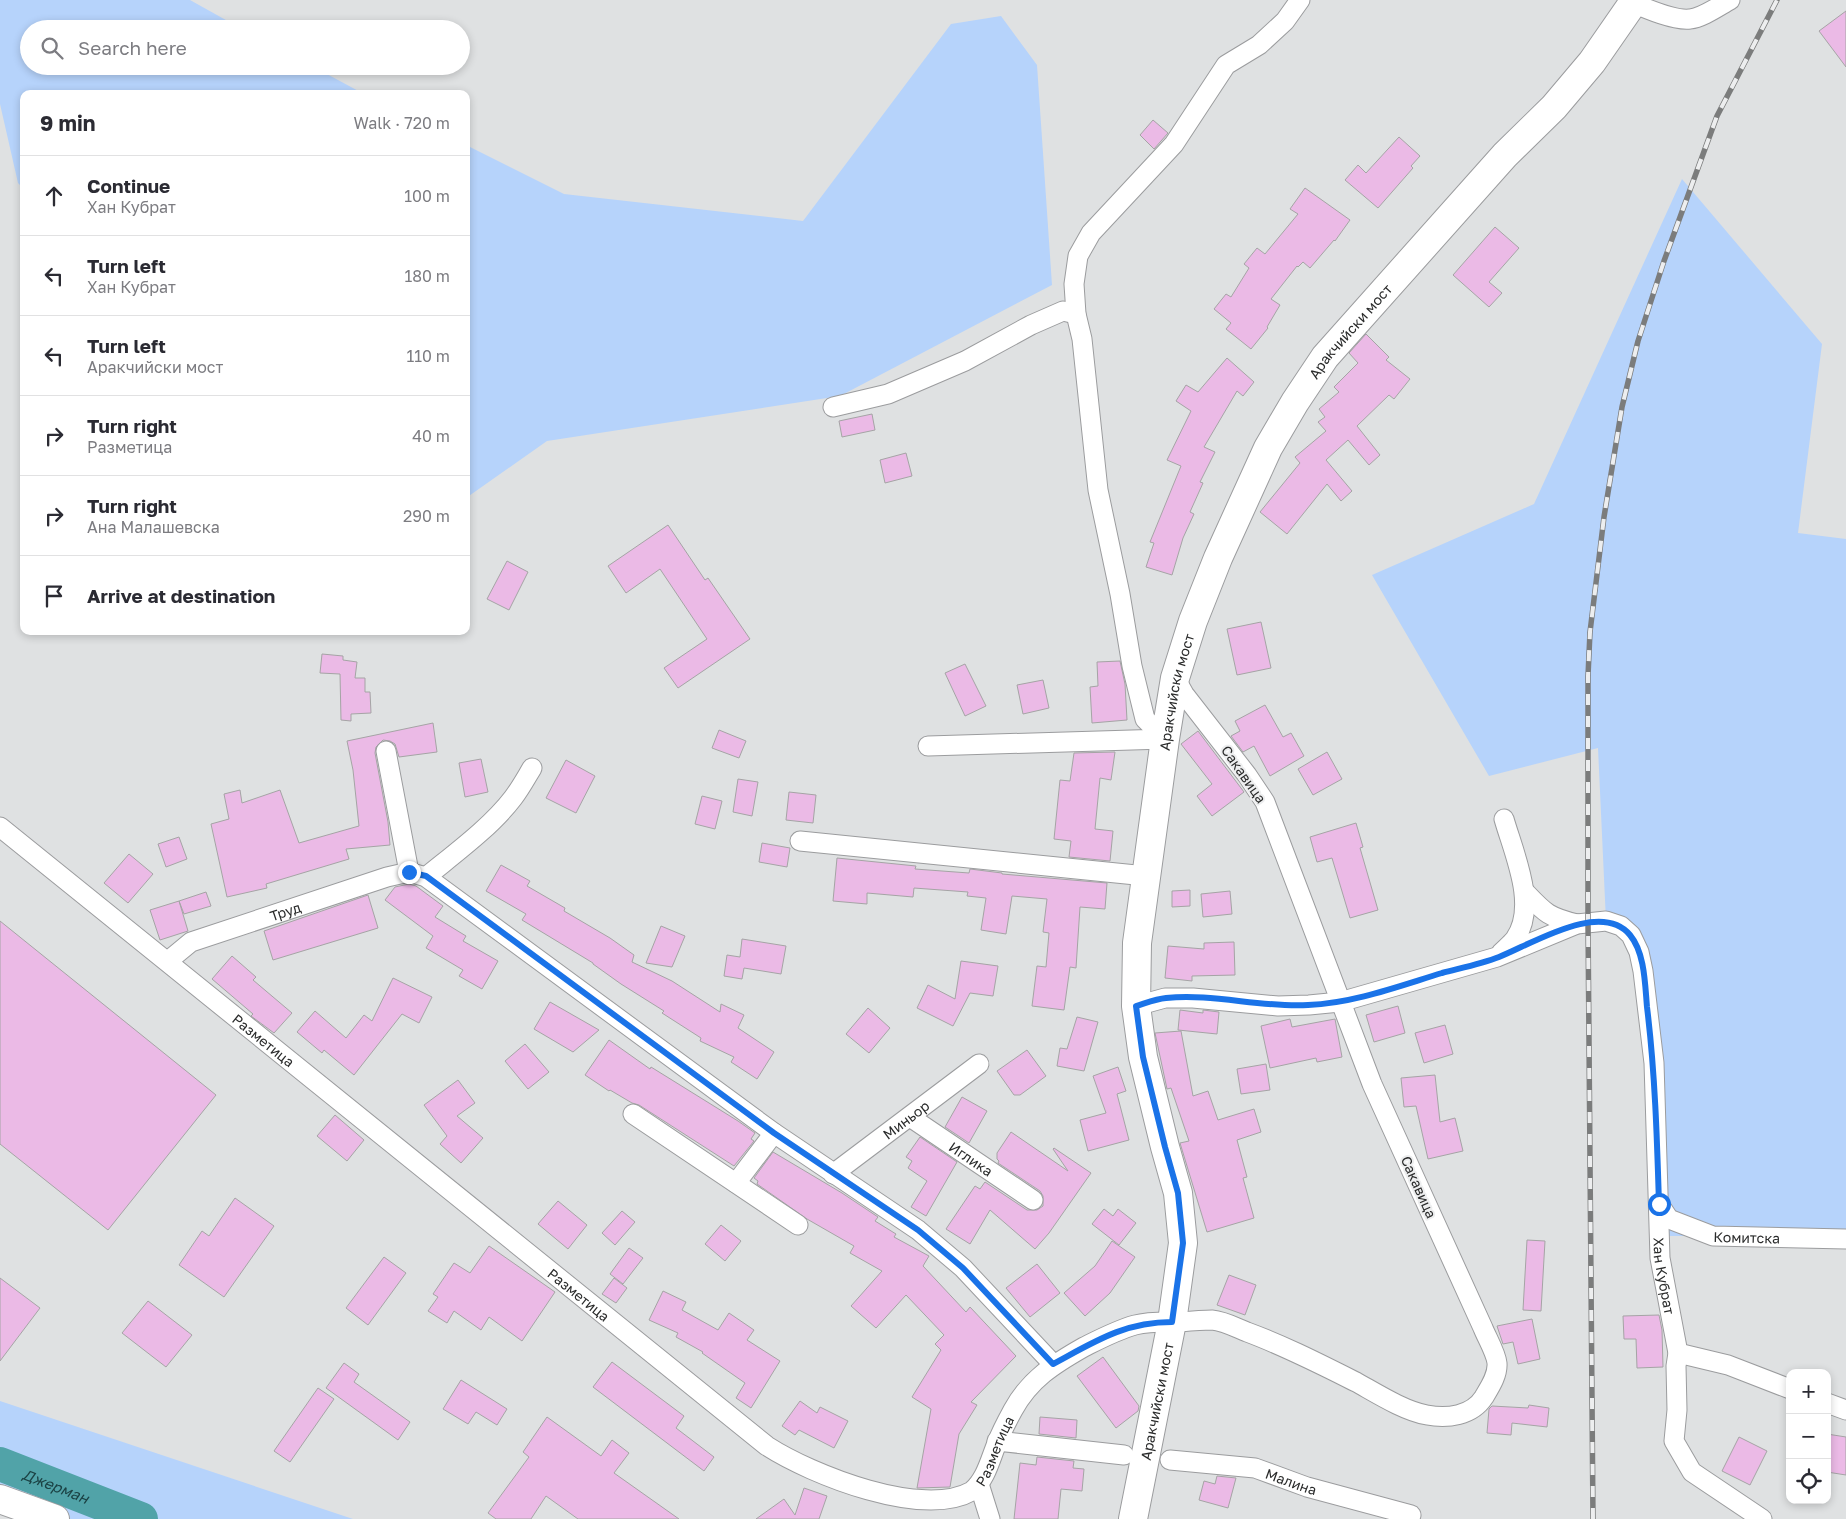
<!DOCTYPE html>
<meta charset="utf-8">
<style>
:root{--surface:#fff;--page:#f7f7f7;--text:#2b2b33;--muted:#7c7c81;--line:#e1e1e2}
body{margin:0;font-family:"Golos Text",sans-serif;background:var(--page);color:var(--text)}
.controls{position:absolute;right:15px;bottom:15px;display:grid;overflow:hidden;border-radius:10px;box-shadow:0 2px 8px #0003}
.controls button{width:45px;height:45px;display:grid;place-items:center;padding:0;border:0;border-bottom:1px solid var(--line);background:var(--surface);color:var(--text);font:25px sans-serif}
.stop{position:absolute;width:15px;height:15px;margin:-11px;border:4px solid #1a73e8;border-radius:50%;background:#fff}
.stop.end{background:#1a73e8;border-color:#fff;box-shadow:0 1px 5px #0008}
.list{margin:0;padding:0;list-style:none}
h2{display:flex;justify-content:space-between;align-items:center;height:65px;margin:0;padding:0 20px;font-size:21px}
h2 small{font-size:16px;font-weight:400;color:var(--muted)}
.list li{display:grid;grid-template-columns:32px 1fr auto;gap:15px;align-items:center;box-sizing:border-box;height:80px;padding:0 20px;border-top:1px solid var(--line)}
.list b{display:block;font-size:19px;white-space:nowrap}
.list p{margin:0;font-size:16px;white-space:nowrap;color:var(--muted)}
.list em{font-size:16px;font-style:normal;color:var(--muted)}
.icon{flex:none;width:28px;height:28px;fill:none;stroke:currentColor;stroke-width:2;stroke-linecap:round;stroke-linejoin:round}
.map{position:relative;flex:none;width:1846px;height:1519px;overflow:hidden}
.search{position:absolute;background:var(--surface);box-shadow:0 2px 8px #0003;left:20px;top:20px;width:450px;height:55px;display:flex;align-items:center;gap:12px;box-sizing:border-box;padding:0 18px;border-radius:28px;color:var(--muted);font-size:19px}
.panel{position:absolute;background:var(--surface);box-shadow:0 2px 8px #0003;left:20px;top:90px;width:450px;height:545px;border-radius:10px}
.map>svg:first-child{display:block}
.green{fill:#b6d3fb}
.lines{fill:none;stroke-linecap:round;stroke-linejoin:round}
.river{stroke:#51a3a8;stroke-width:34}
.building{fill:#ebbae6;stroke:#a5a4a5}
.street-casing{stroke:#9b9c9e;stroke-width:21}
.secondary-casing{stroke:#9b9c9e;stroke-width:30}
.primary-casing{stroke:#9b9c9e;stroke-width:30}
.street{stroke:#fff;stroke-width:19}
.secondary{stroke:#fff;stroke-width:28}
.primary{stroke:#fff;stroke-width:28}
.rail-casing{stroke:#7b7c7c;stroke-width:5.5}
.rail{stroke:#edeeef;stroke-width:4;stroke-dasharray:11;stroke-linecap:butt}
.route{stroke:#1a73e8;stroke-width:6}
.labels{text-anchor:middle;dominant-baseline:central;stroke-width:4;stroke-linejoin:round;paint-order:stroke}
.street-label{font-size:14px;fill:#2a2b2b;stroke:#edeeef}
.water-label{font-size:15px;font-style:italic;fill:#1b4244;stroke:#edeeef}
</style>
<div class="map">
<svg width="1846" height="1519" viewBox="0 0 1846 1519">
<rect width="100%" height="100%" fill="#dfe1e2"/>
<path class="green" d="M0,0H190L242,29H29V66H312L364,94H24V189L18,183L0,104Z
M1001,16L1037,65L1052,285L840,396L547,441L466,498V145L564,194L803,221L951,24Z
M1682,179L1822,344L1798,533L1846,539V1236H1660L1639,952L1606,921L1598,748L1489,776L1372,575L1534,504Z
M0,1401L353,1519H53L0,1500Z"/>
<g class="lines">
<path class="river" id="s1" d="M0,1464L141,1519"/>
</g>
<path class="building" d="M1846,11V67L1819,31Z
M1153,120L1168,133L1154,149L1140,135Z
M1399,137L1420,156L1411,166L1413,168L1378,208L1345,180L1358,165L1366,173Z
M1305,188L1350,220L1335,241L1334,240L1310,268L1303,262L1298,267L1297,266L1271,299L1280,305L1267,327L1268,328L1251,349L1226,329L1231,323L1214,309L1226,294L1231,297L1249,268L1244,264L1257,248L1265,254L1298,214L1290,209Z
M1495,227L1519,248L1489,282L1502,293L1489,307L1453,275Z
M1366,334L1389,357L1386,360L1410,379L1394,399L1389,395L1357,426L1380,455L1369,465L1348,440L1326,460L1352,491L1341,501L1327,484L1287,534L1260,512L1300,463L1295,457L1326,431L1318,422L1325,417L1319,409L1339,392L1334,387L1358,363L1349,353Z
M1227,358L1254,382L1243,396L1237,391L1204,447L1215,452L1200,482L1203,483L1190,512L1194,514L1183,538L1172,575L1146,567L1154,543L1150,542L1181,466L1167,460L1191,411L1176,401L1186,385L1198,392Z
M872,414L875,430L842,437L839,421Z
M906,453L912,476L885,483L880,460Z
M668,525L705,580L708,578L750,639L678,688L664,668L707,639L660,569L626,593L608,566Z
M507,561L528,572L509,610L487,599Z
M1261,622L1271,668L1237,675L1227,629Z
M322,654L343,656V660L357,662L355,678H365V692H370L371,713L351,714V721L341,720L340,674L320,673Z
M1120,661L1125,684L1127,720L1092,723L1090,687L1098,686L1097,662Z
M965,664L986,706L965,716L945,673Z
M1043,680L1049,708L1023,714L1017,685Z
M1265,705L1283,737L1291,733L1304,756L1270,776L1254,746L1243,752L1231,736L1240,731L1235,721Z
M433,723L437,752L399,757L395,744L390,741L383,740L376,747L375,753L388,822L390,845L346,849L349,859L266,884L267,888L227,897L211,824L229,819L224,794L240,790L242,803L280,790L299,843L359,826L353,770L347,741Z
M719,730L746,741L739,758L712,748Z
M1198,731L1244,792L1212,816L1197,796L1212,784L1181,744Z
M1115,752L1111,780L1100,778L1095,829L1113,831L1110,861L1069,857L1071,841L1054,839L1060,780L1070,781L1074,753Z
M1327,752L1342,779L1313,795L1298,769Z
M481,759L488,792L465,797L459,763Z
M566,760L595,776L576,813L546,798Z
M738,779L758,782L752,816L733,812Z
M789,792L816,795L813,823L786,820Z
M702,796L722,801L715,829L695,824Z
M1356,823L1363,847L1360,848L1378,910L1350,918L1332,858L1317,862L1310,837Z
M179,837L187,859L166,867L158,844Z
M762,843L790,848L787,867L759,862Z
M129,854L153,874L128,903L104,883Z
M837,858L916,866L915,869L969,873L970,869L1002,873V874L1107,883L1105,909L1080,907L1076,968L1070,967L1064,1010L1032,1006L1037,966L1046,967L1049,933L1043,932L1047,899L1012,896L1006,934L981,930L986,898L967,896L968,892L914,888L913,897L867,893V904L833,901Z
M501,865L530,881L527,886L565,908L564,911L610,938L634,955L632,962L672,981L720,1012L721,1004L744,1015L738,1028L774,1052L757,1079L731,1062L734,1057L700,1041L701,1038L662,1013L664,1011L621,984L593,964V963L522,920L526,914L486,891Z
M409,884L416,886L443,906L435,917L466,936L463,941L498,961L482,989L459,976L463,970L426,948L433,936L385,900L395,887Z
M1190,890V906L1172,907V891Z
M1230,891L1232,914L1203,917L1201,894Z
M206,892L211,906L184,914L179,901Z
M368,895L378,928L273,960L264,931Z
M179,901L188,931L160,940L150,910Z
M0,921L216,1095L108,1230L0,1144Z
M661,926L685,936L672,967L646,963Z
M742,939L786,946L781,974L744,968L742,979L724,976L727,955L740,957Z
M1234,942L1235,975L1192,976V981L1165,978L1168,946L1204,949V943Z
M232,956L256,977L253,980L292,1013L274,1033L251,1016L253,1014L212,979Z
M961,961L998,966L993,996L970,993L953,1026L917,1008L928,985L955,999Z
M393,978L432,997L419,1023L402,1014L354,1075L324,1050L322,1053L297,1032L315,1011L346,1038L364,1015L372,1021Z
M550,1002L599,1030L573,1052L534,1029Z
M1398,1006L1405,1033L1374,1042L1366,1015Z
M868,1008L890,1028L869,1053L846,1034Z
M1180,1010L1203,1013V1010L1219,1012L1217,1034L1178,1030Z
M1077,1017L1098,1022L1084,1071L1057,1066L1060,1048L1067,1049Z
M1290,1019L1292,1027L1335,1019L1342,1057L1317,1062L1316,1058L1270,1068L1261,1026Z
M1445,1025L1453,1054L1424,1063L1415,1033Z
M1181,1031L1193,1096L1208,1091L1218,1120L1254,1109L1261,1132L1237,1140L1247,1177L1243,1178L1254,1218L1207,1232L1180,1143L1189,1141L1171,1088L1167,1089L1155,1033Z
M609,1040L650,1069L651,1067L738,1121L755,1133L751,1139L754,1141L734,1166L639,1105L632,1103L610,1090L609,1091L585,1075Z
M525,1044L549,1072L528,1089L505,1061Z
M1027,1050L1046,1076L1020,1095H1014L997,1071Z
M1266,1064L1270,1090L1241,1094L1237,1069Z
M1118,1067L1126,1091L1117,1094L1129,1140L1088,1151L1080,1120L1106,1113L1093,1076Z
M1435,1075L1440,1122L1455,1118L1463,1151L1428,1159L1416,1106L1404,1107L1401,1078Z
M458,1080L475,1103L457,1116L483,1138L461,1163L440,1144L447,1136L424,1105Z
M962,1097L987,1111L969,1143L945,1127Z
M335,1115L364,1140L347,1161L317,1136Z
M1011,1132L1068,1171L1053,1149L1054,1148L1091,1173L1049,1233L1035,1249L990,1210L970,1244L946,1229L975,1186L980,1189L985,1182L1027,1210H1037L1043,1206V1196L1040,1191L998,1163L999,1161L997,1159V1153Z
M920,1137L957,1162L926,1216L911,1207L927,1181L908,1168L912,1161L906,1157Z
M773,1152L842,1193L878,1217L875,1221L896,1234L894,1237L929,1256L923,1266L966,1312L970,1307L1016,1356L971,1402L977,1405L959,1434L950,1487L917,1488L931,1409L912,1397L941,1350L935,1344L944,1335L906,1295L876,1328L851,1306L882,1271L850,1253L854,1246L807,1219L757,1184L758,1181L754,1178Z
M235,1198L274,1226L224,1297L179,1265L202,1231L209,1236Z
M558,1201L587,1225L568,1249L538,1224Z
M1104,1209L1113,1216L1118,1209L1136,1223L1119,1245L1092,1224Z
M622,1211L635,1222L615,1245L602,1233Z
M721,1225L741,1241L725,1261L705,1244Z
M1527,1240L1545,1241L1541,1311L1523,1310Z
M1112,1241L1135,1257L1110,1293L1085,1316L1064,1293L1095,1266Z
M489,1246L555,1292L522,1341L489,1317L481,1330L454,1311L447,1323L428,1311L438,1297L433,1294L454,1263L470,1273Z
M629,1248L643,1258L623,1284L610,1274Z
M384,1257L406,1273L368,1325L346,1308Z
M1037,1264L1060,1293L1030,1317L1006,1288Z
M1229,1275L1256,1285L1245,1315L1217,1305Z
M0,1278L40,1308L0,1361Z
M614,1278L627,1288L616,1303L602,1294Z
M663,1291L686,1302L682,1310L718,1330L729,1313L754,1330L747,1340L780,1361L751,1408L736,1398L745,1383L702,1353L703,1352L676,1337L678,1333L649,1320Z
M148,1301L192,1335L166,1367L122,1333Z
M1659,1315L1662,1330L1663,1367L1637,1368L1636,1339H1624L1623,1316Z
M1532,1319L1540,1359L1518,1364L1513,1342L1503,1344L1497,1326Z
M1103,1357L1139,1406L1138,1411L1116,1428L1077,1376Z
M612,1362L684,1416L676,1428L714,1457L704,1471L593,1387Z
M344,1363L359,1374L354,1382L410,1422L398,1440L326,1388Z
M461,1380L507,1409L497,1425L476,1412L468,1424L443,1409Z
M318,1388L334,1399L290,1462L274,1451Z
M800,1401L817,1413L820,1407L848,1421L834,1448L799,1430L795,1435L782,1426Z
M1529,1405L1549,1408L1547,1427L1512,1423L1511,1435L1487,1433L1489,1409L1492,1406L1528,1408Z
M547,1417L601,1456L612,1440L629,1453L614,1473L679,1519H578L546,1496L531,1519H496L488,1513L529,1457L523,1452Z
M1040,1417L1077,1420L1076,1438L1039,1434Z
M1827,1434L1846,1437V1475L1827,1472Z
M1739,1437L1767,1451L1750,1485L1722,1471Z
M1037,1457L1074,1461L1073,1468L1084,1469L1082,1491L1061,1489L1058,1519H1014L1020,1463L1036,1465Z
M1217,1476L1236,1478L1228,1508L1199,1500L1204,1481L1215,1484Z
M804,1488L827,1496L819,1519H756L784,1499L795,1515Z"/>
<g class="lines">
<g class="street-casing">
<g id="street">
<path d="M1633,3C1647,9 1675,21 1690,19C1702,18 1719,6 1730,0"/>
<path d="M833,407L888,394L965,361L1031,325L1063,311L1076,314"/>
<path d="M928,746L1165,739L1145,719L1132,666L1120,594L1098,490L1082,339L1076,314L1074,284L1078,256L1091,233L1174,144L1226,65L1259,45L1285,21L1300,0"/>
<path d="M386,751L409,872L426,877L774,1133L918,1230L963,1268L1053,1364"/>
<path id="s2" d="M0,827L767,1446C812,1475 923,1519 972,1491C986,1479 990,1460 997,1443C1001,1432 1007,1421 1013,1410C1030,1379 1054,1364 1084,1347C1100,1339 1117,1330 1135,1325C1150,1321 1165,1322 1180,1322C1191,1321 1202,1320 1212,1320C1224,1321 1237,1328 1247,1332C1285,1346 1320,1364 1356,1382C1376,1393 1404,1411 1427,1415C1447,1419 1472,1416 1484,1397C1490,1387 1498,1375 1497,1363C1496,1353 1487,1338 1483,1328L1372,1084L1265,802L1247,775L1184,694L1175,678"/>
<path d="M800,841L1146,876"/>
<path d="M426,877C454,854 491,827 513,798C520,789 526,778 532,768"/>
<path d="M1525,892C1545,913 1548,917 1577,924"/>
<path d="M1501,953C1506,948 1511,944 1515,939C1538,906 1514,854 1504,819"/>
<path id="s3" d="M168,961L191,942L387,877L409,872"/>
<path id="s4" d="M1136,1006L1165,998H1193L1278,1006L1309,1005L1340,1002L1497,957L1577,924L1606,921L1621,926L1631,935L1639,952L1643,971L1654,1063L1660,1258L1678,1353L1676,1366L1677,1410L1674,1441L1692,1472L1762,1519"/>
<path d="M633,1114L798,1225"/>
<path id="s5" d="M910,1117L1033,1200"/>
<path id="s6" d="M833,1174L979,1064"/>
<path d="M736,1183L774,1133"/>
<path id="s7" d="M1659,1204L1669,1219L1713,1236L1846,1239"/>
<path d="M1678,1353L1728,1365L1790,1389"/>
<path d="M1827,1403L1846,1410"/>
<path d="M997,1441L1124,1455"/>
<path id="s8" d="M1170,1460L1255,1468L1307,1487L1411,1515"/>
<path d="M979,1484L990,1519"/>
</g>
</g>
<g class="secondary-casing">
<g id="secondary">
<path id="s9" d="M1133,1519L1172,1322L1183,1243L1178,1193L1165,1147L1143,1057L1136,1006L1137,943L1165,739L1175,678L1193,621L1218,558L1268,448L1295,402L1325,357L1505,155L1554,107L1592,62L1635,0"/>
</g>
</g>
<g class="primary-casing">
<path id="primary" d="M0,1499L55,1519"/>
</g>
<use href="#street" class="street"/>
<use href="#secondary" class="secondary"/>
<use href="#primary" class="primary"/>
<g class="rail-casing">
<path id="rail" d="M1593,1519L1588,922V676L1590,632L1604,517L1622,407L1638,341L1664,261L1717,116L1777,0"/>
</g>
<use href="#rail" class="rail"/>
</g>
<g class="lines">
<path class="route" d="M409,872L426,876L774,1133L918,1230L963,1268L1053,1364C1094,1342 1124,1322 1172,1322L1183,1243L1178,1193L1165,1147L1143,1057L1136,1006C1146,1003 1156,999 1166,998C1213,993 1261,1008 1308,1005C1354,1003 1399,986 1442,973C1461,968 1481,964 1499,957C1532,944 1601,900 1630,935C1645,953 1645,985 1647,1007C1655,1072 1657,1138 1659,1204"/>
</g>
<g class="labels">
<g class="street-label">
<text stroke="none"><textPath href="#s9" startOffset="1245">Аракчийски мост</textPath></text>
<text stroke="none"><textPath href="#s9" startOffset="840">Аракчийски мост</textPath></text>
<text transform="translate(1244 774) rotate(55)">Сакавица</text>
<text stroke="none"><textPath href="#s3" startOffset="129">Труд</textPath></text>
<text stroke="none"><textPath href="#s2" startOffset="339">Разметица</textPath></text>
<text stroke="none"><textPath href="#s6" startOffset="91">Миньор</textPath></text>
<text stroke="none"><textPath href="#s5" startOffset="74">Иглика</textPath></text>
<text transform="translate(1419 1187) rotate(66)">Сакавица</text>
<text stroke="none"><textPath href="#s7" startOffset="99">Комитска</textPath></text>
<text stroke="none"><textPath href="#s4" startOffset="858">Хан Кубрат</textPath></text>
<text stroke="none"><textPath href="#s2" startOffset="744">Разметица</textPath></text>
<text stroke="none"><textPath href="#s9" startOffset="120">Аракчийски мост</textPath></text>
<text stroke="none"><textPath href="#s2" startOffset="1249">Разметица</textPath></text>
<text stroke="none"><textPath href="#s8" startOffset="124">Малина</textPath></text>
</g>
<g class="water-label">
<text stroke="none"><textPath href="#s1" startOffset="60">Джерман</textPath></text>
</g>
</g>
</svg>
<div class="controls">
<button>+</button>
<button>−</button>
<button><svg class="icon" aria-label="locate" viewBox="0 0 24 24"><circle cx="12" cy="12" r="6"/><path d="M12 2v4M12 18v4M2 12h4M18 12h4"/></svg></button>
</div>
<div class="stop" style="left:1659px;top:1204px"></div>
<div class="stop end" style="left:409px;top:872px"></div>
<div class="search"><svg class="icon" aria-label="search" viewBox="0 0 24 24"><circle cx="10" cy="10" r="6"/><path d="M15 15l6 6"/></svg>Search here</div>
<section class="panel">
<h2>9 min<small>Walk · 720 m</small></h2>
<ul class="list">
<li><svg class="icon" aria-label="ahead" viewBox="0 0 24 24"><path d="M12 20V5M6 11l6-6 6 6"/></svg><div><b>Continue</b><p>Хан Кубрат</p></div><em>100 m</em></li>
<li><svg class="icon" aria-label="left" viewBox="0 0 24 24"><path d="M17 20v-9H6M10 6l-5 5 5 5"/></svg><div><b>Turn left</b><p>Хан Кубрат</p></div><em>180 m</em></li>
<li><svg class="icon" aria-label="left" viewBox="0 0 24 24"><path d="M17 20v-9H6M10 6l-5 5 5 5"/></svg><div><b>Turn left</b><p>Аракчийски мост</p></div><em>110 m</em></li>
<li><svg class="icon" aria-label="right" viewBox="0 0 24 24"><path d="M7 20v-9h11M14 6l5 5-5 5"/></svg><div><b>Turn right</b><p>Разметица</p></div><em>40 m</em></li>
<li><svg class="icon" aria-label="right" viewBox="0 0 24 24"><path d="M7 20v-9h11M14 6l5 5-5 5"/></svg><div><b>Turn right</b><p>Ана Малашевска</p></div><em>290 m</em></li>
<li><svg class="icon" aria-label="arrive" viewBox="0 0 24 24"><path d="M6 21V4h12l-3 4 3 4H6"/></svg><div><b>Arrive at destination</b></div></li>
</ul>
</section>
</div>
